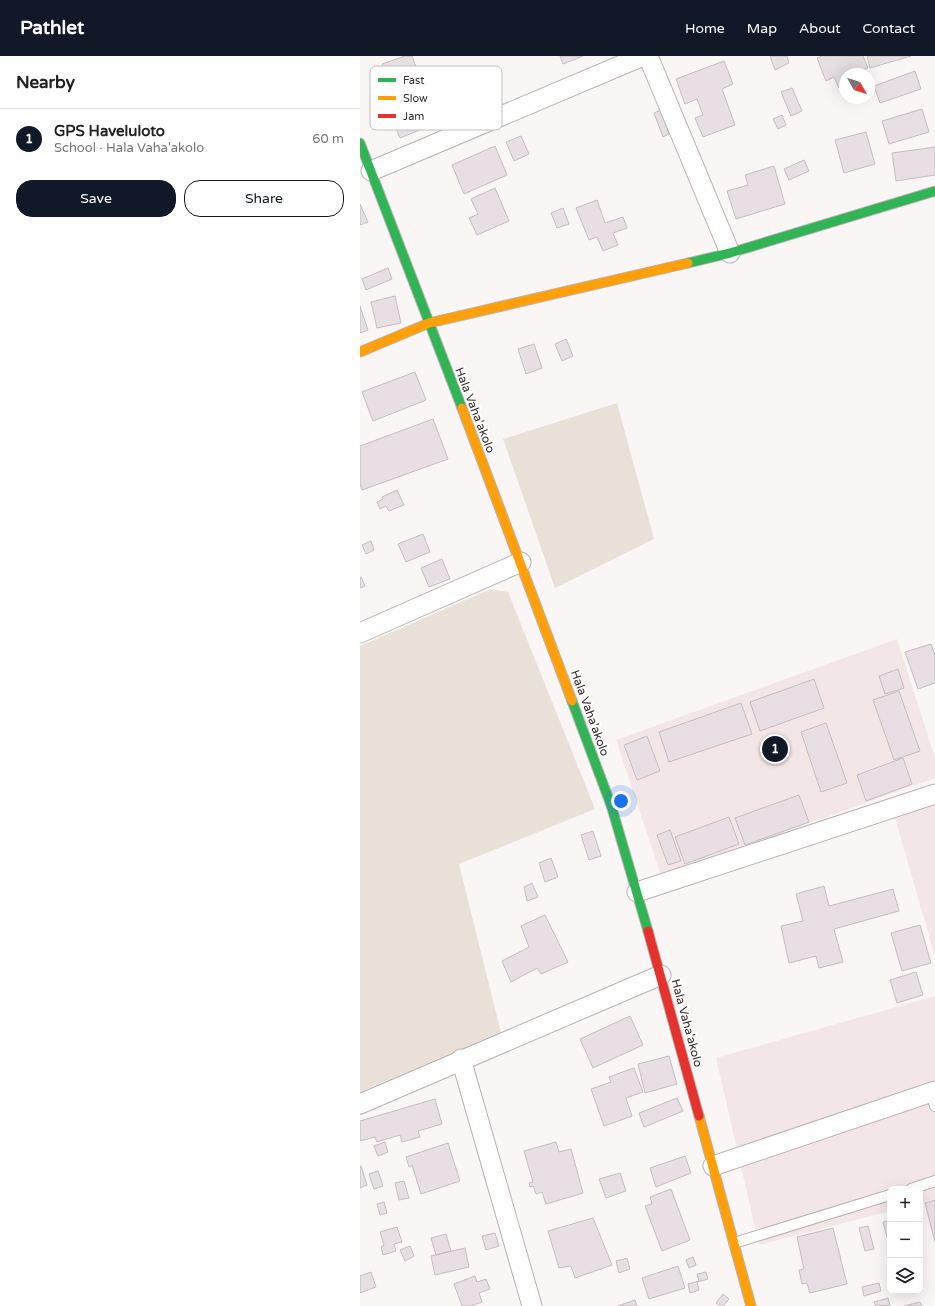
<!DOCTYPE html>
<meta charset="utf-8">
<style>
:root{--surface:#fff;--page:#f2f2f2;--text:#202124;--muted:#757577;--line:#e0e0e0;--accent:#111827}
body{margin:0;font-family:"Varela Round",sans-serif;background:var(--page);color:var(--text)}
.controls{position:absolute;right:12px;bottom:12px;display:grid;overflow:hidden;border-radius:8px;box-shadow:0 4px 16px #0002}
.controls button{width:36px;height:36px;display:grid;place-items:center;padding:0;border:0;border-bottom:1px solid var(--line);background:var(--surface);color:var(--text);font:20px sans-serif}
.compass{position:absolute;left:479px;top:12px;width:36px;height:36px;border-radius:50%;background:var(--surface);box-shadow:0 4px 16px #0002;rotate:129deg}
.you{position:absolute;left:261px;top:745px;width:14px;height:14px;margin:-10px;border:3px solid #fff;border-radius:50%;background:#1a73e8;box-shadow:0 0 0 6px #1a73e833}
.badge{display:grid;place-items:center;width:26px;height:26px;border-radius:50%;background:var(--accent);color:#fff;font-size:13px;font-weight:700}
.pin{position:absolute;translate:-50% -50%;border:2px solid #fff;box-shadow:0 1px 4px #0006}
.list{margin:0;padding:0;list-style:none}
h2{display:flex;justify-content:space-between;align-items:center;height:52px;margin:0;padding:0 16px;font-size:17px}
h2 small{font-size:13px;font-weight:400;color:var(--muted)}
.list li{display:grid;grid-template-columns:26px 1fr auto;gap:12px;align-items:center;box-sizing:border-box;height:60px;padding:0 16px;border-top:1px solid var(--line)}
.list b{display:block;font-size:15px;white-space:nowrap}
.list p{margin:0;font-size:13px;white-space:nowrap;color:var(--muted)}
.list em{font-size:13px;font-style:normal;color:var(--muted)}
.actions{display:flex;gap:8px;padding:12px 16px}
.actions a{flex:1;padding:9px 0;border:1px solid var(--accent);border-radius:16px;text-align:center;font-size:14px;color:var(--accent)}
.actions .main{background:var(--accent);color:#fff}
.icon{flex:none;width:22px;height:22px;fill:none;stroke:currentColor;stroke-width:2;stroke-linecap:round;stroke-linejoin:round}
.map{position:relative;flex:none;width:575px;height:1250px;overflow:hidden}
header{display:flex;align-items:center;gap:24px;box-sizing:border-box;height:56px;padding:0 20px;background:var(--accent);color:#fff}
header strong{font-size:19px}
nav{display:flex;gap:22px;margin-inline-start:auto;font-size:14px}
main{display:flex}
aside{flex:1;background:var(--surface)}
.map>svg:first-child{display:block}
.built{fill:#f3e6e6}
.green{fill:#e9e1d8}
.building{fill:#e7dfe3;stroke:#c5bcc0}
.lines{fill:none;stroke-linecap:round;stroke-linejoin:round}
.lane-casing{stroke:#bbb2b2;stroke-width:12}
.street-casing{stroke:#bbb2b2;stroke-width:21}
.fast-casing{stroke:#bbb2b2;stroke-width:11}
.slow-casing{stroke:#bbb2b2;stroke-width:11}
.jam-casing{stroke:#bbb2b2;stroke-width:11}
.lane{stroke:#fefefe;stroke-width:10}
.street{stroke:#fefefe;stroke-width:19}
.fast{stroke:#30b455;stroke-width:9}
.slow{stroke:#ff9f0a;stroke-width:9}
.jam{stroke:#e5322d;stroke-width:9}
.labels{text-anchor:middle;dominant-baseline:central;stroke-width:4;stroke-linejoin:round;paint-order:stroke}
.street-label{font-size:12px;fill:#372829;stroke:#fff}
.key{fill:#fff;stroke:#c3bebf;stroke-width:1}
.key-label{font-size:11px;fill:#372829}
</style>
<header>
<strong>Pathlet</strong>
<nav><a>Home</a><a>Map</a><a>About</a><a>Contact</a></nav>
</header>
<main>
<aside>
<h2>Nearby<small></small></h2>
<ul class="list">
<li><span class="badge">1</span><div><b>GPS Haveluloto</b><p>School · Hala Vaha'akolo</p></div><em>60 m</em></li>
</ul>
<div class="actions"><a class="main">Save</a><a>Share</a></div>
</aside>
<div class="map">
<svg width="575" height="1250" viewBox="0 0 575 1250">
<rect width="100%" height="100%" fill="#fbf6f6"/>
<path class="built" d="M537,583L575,702V722L301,820L256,684Z
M575,743V901L534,758Z
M575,940V1143L560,1147V1133H530V1155L399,1189L356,1002Z"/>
<path class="green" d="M257,347L294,483L195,532L143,383Z
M131,533L148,536L235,753L99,808L141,977L0,1036V590Z"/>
<path class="building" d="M45,0H52L64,33L34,43L22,8Z
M200,0H223L203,8Z
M410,0H427L429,7L415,14Z
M462,0H503L508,12L500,15L501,18H485V30L479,32L474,21L466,25L457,2Z
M507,0H551L510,12Z
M364,5L373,28L362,33L375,69L343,81L335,62L343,59L337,43L325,48L316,23Z
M555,15L561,33L520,47L514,30Z
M432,32L442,55L431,60L421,36Z
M79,38L89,62L40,82L30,58Z
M562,53L569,76L529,88L522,65Z
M301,54L309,78L303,81L294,57Z
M422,59L426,69L418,73L413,63Z
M506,76L515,108L484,117L475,84Z
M161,80L169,98L154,105L146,86Z
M135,90L147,119L104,138L92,109Z
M575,91V119L536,125L532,97Z
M444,104L449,115L429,124L424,113Z
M414,110L425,148L376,163L367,135L388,129L385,119Z
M135,132L149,165L117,179L109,162L118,158L111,143Z
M237,144L245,167L263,161L267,172L253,177L258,189L243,195L237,181L229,184L216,152Z
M0,148L8,166L0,169Z
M203,152L209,168L197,172L191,157Z
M28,212L32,223L6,234L2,223Z
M35,240L41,267L17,272L11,246Z
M0,250L8,274L0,277Z
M206,283L213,300L202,305L195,288Z
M174,288L182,312L166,318L158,293Z
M55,316L66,344L13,365L2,336Z
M73,363L88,403L2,434L0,428V390Z
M37,434L44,449L29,455L26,450L20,453L17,446L23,443L22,441Z
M63,478L70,496L46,506L38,488Z
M11,485L14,494L6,498L2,489Z
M82,503L90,523L69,531L61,512Z
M0,521H1L5,530L0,532Z
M571,588L575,599V627L558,633L545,596Z
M538,613L544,632L525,638L519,620Z
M454,623L464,652L400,675L390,646Z
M539,635L560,695L534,704L513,644Z
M381,647L392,678L309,706L299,676Z
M466,667L487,727L461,736L441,676Z
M287,680L300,715L277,724L264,689Z
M543,702L552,728L506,745L497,719Z
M439,739L449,766L385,789L375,762Z
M369,761L379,788L325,808L315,781Z
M310,774L321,805L308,809L297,779Z
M233,775L241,800L229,804L221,779Z
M191,802L198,821L185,826L179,807Z
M172,827L178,841L167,845L164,831Z
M464,830L469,850L533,833L539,855L474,873L483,906L459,912L456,900L429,907L421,870L443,865L436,838Z
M185,859L208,906L181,918L177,912L151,926L142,905L169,891L161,870Z
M560,869L571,907L542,915L531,877Z
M556,916L563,939L537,947L530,924Z
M270,960L283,989L233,1012L220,983Z
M309,1000L317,1028L285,1037L278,1008Z
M274,1012L283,1036L266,1042L272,1060L244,1070L231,1033L251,1026L249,1021Z
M317,1042L323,1055L284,1071L279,1057Z
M75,1043L82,1068L58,1075L60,1081L42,1086L40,1079L17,1086L15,1081L0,1085V1065Z
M25,1086L28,1096L18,1100L14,1090Z
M196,1086L199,1096L211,1093L223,1137L186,1148L182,1136L176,1138L173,1130L170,1131L169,1127L173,1126L164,1095Z
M88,1087L100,1125L61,1138L52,1109L49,1111L46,1101Z
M325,1100L331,1117L296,1131L290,1112Z
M0,1110H1L7,1129L0,1132Z
M18,1115L23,1130L14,1133L9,1118Z
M260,1117L266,1135L246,1142L239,1123Z
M44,1125L49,1142L39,1144L35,1127Z
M311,1133L330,1184L302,1195L285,1150L292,1148L290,1141Z
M575,1144V1186L565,1147Z
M24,1146L27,1157L20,1159L17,1148Z
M233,1162L252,1209L215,1222L211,1210L199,1212L188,1175Z
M530,1164V1192L523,1166Z
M508,1170L514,1193L505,1195L499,1172Z
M37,1171L42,1186L34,1188L36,1195L23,1199L21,1191L24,1189L20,1176Z
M473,1172L487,1228L450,1237L447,1227L442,1228L439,1214L444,1213L437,1181Z
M135,1177L139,1190L126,1194L122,1180Z
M86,1178L91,1195L76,1199L71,1182Z
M50,1190L54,1200L45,1205L40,1194Z
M105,1192L109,1211L75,1219L71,1200Z
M333,1201L336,1209L329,1212L326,1204Z
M267,1202L270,1213L259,1217L256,1205Z
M318,1210L325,1232L289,1243L282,1222Z
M11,1216L16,1231L0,1237V1220Z
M346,1216L348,1223L337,1226L339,1234L330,1237L328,1228L339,1225L337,1218Z
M115,1220L117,1226L126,1223L130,1233L119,1237L122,1246L111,1250H102L94,1228Z
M519,1227L521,1235L504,1240L502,1231Z
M363,1238L369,1243L363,1250H361L356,1247Z
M528,1242L530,1250L515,1249L514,1246Z
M275,1244L277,1250H258Z
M560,1246L562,1250H544Z"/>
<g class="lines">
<g class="lane-casing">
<path id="lane" d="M571,1037L575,1050
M551,1133L575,1125
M374,1187L530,1139"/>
</g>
<g class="street-casing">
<path id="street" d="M288,0L370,197
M11,115L283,0
M0,577L161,506
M277,836L575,738
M101,1003L172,1250
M0,1048L301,919
M353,1110L575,1035"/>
</g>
<g class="fast-casing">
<path id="fast" d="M0,87L102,352
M328,207L370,197L575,135
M212,645L251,749L288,875"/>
</g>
<g class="slow-casing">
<path id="slow" d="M0,296L69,267L328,207
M102,352L212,645
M339,1060L391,1250"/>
</g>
<g class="jam-casing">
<path id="jam" d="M288,875L339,1060"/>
</g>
<use href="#lane" class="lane"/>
<use href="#street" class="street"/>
<use href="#fast" class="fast"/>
<use href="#slow" class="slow"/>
<use href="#jam" class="jam"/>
</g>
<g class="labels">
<g class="street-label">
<text transform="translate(115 354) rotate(69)">Hala Vaha'akolo</text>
<text transform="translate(230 657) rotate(70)">Hala Vaha'akolo</text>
<text transform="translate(327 967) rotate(75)">Hala Vaha'akolo</text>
</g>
</g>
<rect x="10" y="10" width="132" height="64" rx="6" class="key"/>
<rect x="18" y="22" width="18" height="4" fill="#30b455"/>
<rect x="18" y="40" width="18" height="4" fill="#ff9f0a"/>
<rect x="18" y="58" width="18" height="4" fill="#e5322d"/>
<g class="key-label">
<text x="43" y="28">Fast</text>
<text x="43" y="46">Slow</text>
<text x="43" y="64">Jam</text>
</g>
</svg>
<div class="controls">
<button>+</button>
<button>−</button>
<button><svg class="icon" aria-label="layers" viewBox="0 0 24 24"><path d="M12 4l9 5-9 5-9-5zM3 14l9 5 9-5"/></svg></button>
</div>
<svg class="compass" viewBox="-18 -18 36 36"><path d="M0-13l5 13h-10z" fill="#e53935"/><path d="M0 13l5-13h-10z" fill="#757577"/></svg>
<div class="you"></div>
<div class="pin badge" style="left:415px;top:693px">1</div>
</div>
</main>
